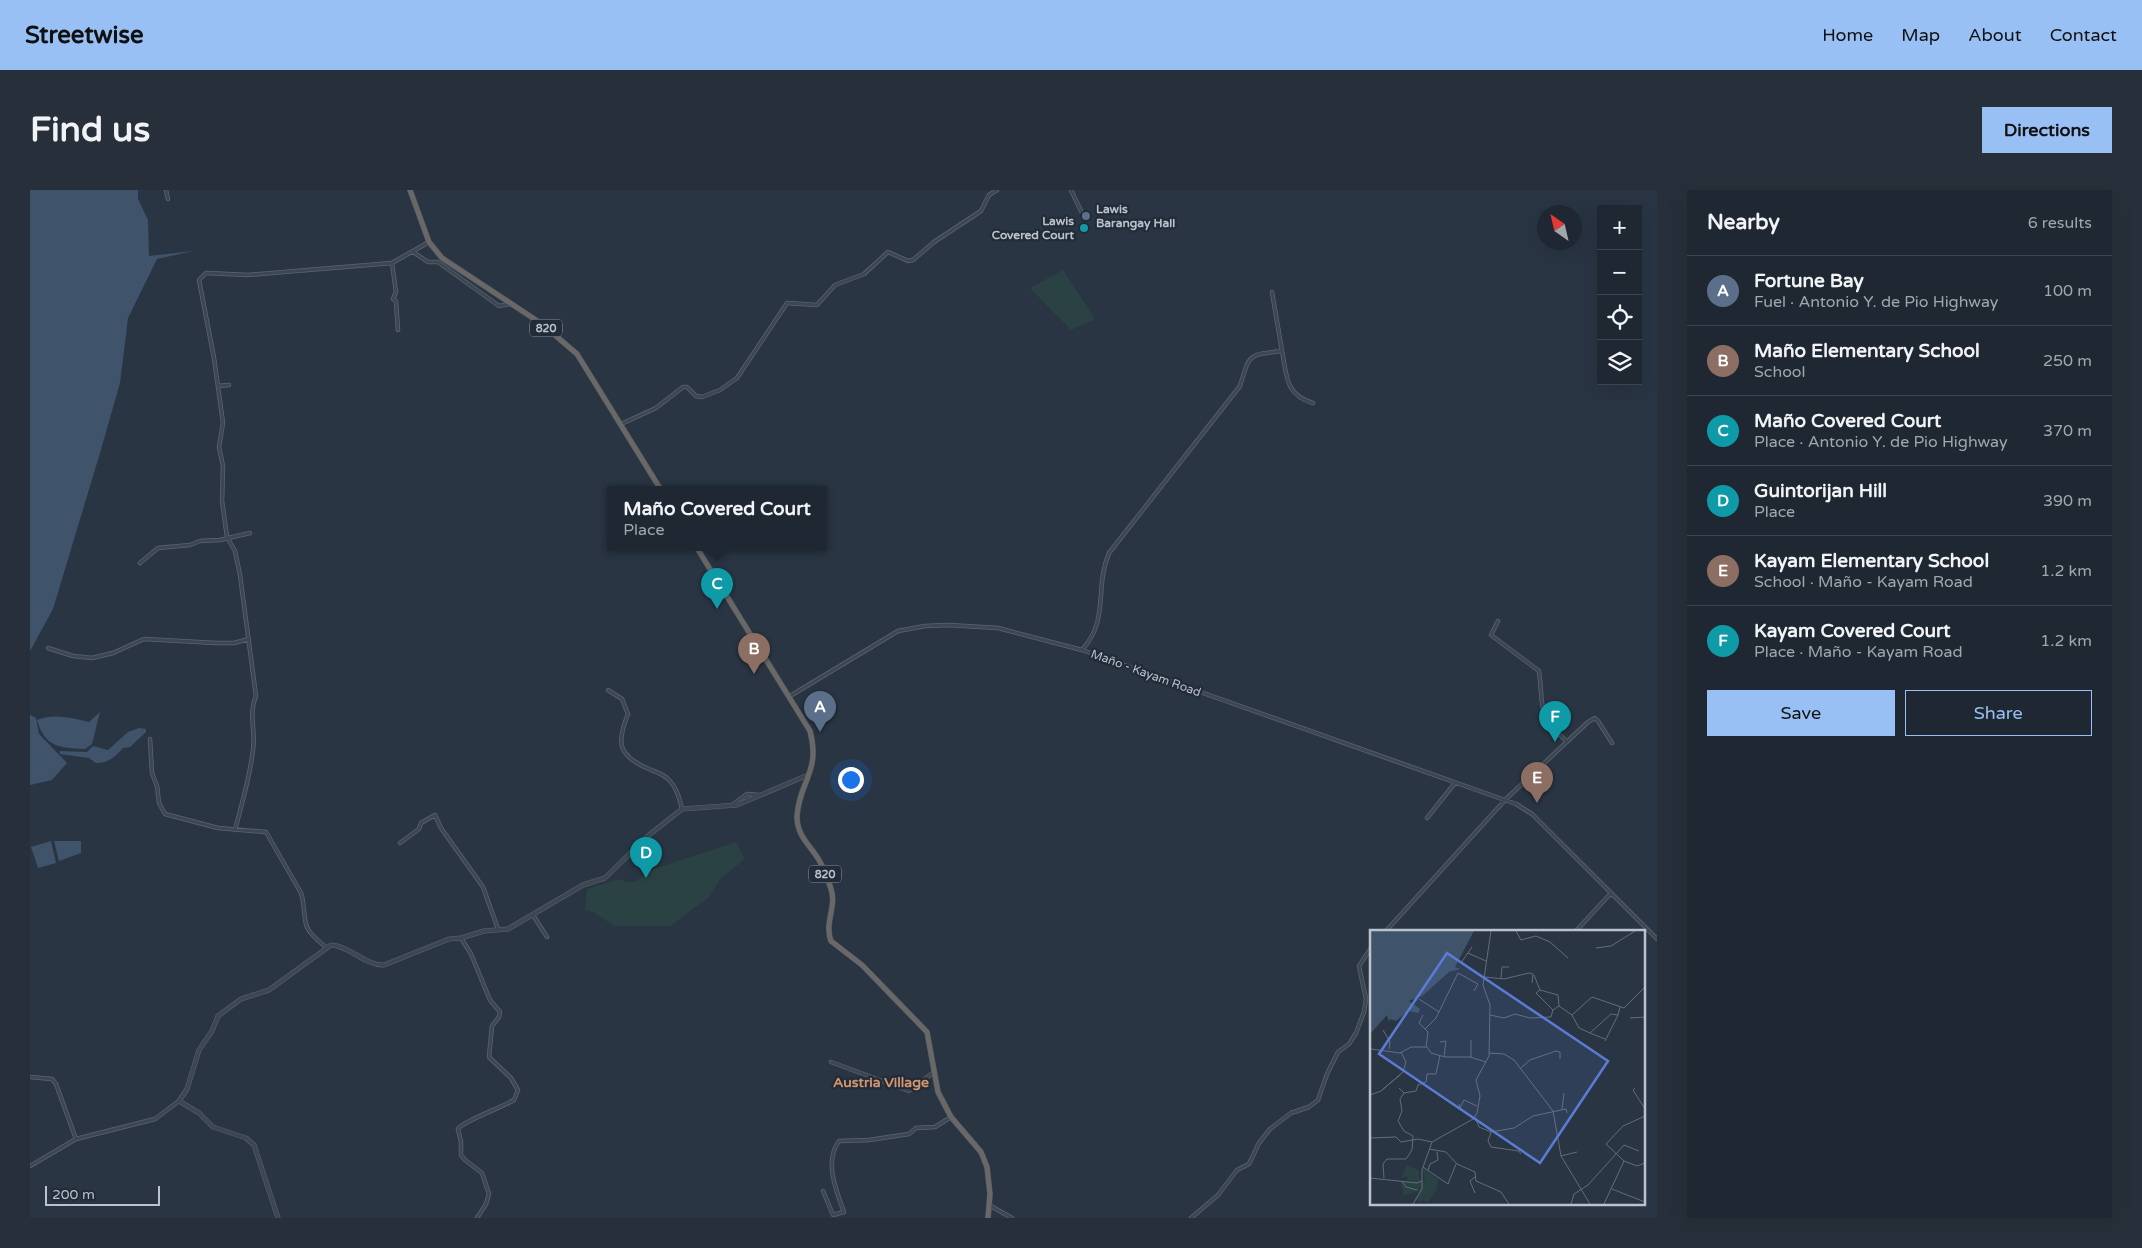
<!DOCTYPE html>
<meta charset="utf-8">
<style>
:root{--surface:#1f2832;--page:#27303a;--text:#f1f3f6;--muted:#a1a6ac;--line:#3c444d;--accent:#98c0f4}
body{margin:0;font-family:"Varela Round",sans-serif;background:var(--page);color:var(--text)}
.controls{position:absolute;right:15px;top:15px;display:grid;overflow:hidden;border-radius:0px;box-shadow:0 5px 20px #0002}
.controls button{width:45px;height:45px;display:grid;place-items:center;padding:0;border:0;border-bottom:1px solid var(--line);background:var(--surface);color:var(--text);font:25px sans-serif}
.compass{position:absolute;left:1507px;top:15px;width:45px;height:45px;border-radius:50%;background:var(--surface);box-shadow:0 5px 20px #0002;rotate:326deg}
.scale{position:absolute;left:15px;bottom:12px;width:115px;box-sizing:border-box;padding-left:5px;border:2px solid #bac2cc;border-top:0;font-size:14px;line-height:18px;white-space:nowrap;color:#bac2cc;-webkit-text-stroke:4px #222c38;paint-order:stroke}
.you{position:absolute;left:820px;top:589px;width:18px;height:18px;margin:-12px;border:4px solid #fff;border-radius:50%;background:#1a73e8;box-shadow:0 0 0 8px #1a73e833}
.badge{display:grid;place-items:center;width:32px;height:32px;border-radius:50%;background:var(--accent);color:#fff;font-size:16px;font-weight:700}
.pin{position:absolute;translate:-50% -41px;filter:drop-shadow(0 1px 2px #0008)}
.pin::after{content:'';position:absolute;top:26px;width:18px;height:15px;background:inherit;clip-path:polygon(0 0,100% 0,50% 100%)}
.popup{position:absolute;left:577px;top:296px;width:220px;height:65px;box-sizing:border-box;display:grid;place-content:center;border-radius:0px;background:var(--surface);filter:drop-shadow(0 1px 4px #0005);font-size:16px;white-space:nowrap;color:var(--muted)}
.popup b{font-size:19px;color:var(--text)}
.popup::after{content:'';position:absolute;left:50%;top:100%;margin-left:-10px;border:10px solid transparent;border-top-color:var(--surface)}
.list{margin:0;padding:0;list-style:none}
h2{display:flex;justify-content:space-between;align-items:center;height:65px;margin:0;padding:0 20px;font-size:21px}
h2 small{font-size:16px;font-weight:400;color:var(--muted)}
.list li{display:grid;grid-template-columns:32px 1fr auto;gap:15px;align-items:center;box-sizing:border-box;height:70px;padding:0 20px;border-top:1px solid var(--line)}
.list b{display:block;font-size:19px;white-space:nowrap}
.list p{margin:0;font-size:16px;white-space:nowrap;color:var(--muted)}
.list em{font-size:16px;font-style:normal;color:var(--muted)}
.actions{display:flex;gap:10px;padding:15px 20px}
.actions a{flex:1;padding:11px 0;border:1px solid var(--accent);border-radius:0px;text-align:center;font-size:18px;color:var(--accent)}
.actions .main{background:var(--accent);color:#111}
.icon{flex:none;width:28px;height:28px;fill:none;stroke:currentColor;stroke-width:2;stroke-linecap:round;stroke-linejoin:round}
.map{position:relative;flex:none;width:1627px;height:1028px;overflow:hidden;border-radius:0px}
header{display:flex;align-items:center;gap:30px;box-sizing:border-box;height:70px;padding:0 25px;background:var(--accent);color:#111}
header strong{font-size:24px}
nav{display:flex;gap:28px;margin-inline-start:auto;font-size:18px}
.intro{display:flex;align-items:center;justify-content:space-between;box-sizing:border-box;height:120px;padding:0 30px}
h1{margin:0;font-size:35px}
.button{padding:12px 22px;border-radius:0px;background:var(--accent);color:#111;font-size:18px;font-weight:700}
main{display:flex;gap:30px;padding:0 30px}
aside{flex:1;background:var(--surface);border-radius:0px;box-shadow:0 5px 20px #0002}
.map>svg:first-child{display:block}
.green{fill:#2b4244}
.water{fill:#3f546b}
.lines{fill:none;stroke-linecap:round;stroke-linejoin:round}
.minor-casing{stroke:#5b6570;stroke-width:4.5}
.tertiary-casing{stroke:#5b6570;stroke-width:5}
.trunk-casing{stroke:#48525d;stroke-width:6}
.minor{stroke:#3d4753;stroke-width:3}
.tertiary{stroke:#3d4753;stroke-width:4}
.trunk{stroke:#6a6866;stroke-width:5}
.service-dot{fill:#5c6f8a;stroke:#222c38;stroke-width:2}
.culture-dot{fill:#0f9aa8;stroke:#222c38;stroke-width:2}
.labels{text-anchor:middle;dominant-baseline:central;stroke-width:4.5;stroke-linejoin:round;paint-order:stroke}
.shield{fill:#222c38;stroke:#8c95a0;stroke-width:1}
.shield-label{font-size:11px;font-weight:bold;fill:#bac2cc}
.poi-label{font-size:12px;font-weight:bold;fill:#bac2cc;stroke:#222c38;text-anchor:start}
.street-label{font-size:12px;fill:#bac2cc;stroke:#222c38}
.neighbourhood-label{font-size:14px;font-weight:bold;fill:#d2956f;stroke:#222c38}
.inset-road{fill:none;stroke:#636d7a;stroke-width:1}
.view{fill:#5c7cd3;fill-opacity:0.15;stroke:#5c7cd3;stroke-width:2.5}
.inset-edge{fill:none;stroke:#bac2cc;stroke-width:2.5}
</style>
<header>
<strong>Streetwise</strong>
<nav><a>Home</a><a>Map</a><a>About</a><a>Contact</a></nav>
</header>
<div class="intro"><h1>Find us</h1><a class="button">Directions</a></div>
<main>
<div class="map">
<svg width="1627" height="1028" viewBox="0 0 1627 1028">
<rect width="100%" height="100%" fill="#293543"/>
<path class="green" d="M1033,80L1065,129L1041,140L1000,98Z
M706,652L715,669L690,689L679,707L640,736H584L564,722L555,720L557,699L590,689C601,696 611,691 617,681Z"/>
<path class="water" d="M0,0H108V9L118,30L119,66L163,61L127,69L98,128L90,193L70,263L23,419L0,461Z
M70,522L62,554L55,559C29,558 15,557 7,530C24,523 42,528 59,532Z
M0,525L6,528L9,544L37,573L22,590L0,595Z
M109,538L116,539V542L100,557L93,558C85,567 78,573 66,573L59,568L30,564V561L57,562L63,556L78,560L98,542Z
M21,651L26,673L8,678L1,657Z
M24,651H51V663L29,671Z"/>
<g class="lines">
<g class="minor-casing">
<path id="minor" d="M136,0L138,9
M1041,0L1051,21
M383,62L398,72H408L469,116L480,114
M362,73L399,52
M1242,102L1252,161
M188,196L199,195
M591,234L626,218L653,197H657L666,206L672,207L690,200L707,188L757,113L787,115L805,95L834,84L858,62L878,71L883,70L904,52L951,21L959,5L967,0
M110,373L128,358L160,355L170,351L190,350L220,343
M1468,431L1461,445L1509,481C1514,520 1506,522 1536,551
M18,458L43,466L62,468L83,463L114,449L186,453H204L219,449
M1052,460C1080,429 1064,398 1079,363L1210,196C1220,163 1218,165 1252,161C1257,186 1255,205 1283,213
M578,500L592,509L598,524C586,553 588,566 619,579C626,582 634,584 639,590C647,598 649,608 652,619
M760,506L868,441L895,436L918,435L968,438L1052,460L1486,614L1502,624L1627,749
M120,549L122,583L127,596L129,613L135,624L188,638L236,642L271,703C275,714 273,727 277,737C280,745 290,752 297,758
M702,615L717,604L729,605
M1397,628L1425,593
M205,640C212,613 220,587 223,560C226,541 218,524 226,506L210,385L205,361L197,347L192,311L193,276L189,257L193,233L184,168L169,90L176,83L218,85L362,73L366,102L363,109L366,111L368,140
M370,653L389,639L391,633L405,625L411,638L453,697L468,739
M503,725L517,747
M1355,742L1476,609L1558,532L1565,528L1568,531L1582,553
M1545,742L1581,703
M431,748L441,764L460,810L470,822L469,827L462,836L459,867L481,888L488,900L484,910C473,917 431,932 428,939L431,952V965L435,970L452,983L459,1004L456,1014L447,1028
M801,872L879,901L904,882
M0,887L22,889L26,894L46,949
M0,976L46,949L125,929L149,911
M793,1001L803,1025L814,1022C806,1001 794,971 809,951L839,950L879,944L886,938L905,937L921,927
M959,1015L982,1028
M1161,1028L1188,1005L1207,980L1219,974L1229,953L1240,939L1261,923L1279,917L1288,910L1297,884L1308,862L1319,854L1326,843L1334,822L1336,809L1329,776L1341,758"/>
</g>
<g class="tertiary-casing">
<path id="tertiary" d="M248,1028L224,955L216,948L183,937L169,923L149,911L157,899L169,860L182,841L188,826L211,809L239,800L301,755C320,756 336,776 354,775L419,749L431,748L454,741L478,739L553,695L575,688L619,645L652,619L707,615L778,585"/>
</g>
<g class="trunk-casing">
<path id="trunk" d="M380,0L399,52L412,68L512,134L547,164L631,300
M667,358L780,541C791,582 769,591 767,627C767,646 780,655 789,670C794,679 798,689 801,699C807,716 794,733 801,751L832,775L897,842L908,902L921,927L951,962L957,977L960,1004L958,1028"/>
</g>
<use href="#minor" class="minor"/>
<use href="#tertiary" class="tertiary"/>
<use href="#trunk" class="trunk"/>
</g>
<circle class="service-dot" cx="1056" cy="26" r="5"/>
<circle class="culture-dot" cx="1054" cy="38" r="5"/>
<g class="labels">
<g class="shield">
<rect x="500" y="129.5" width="32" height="17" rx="4"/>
<rect x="779" y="675.5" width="32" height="17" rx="4"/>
</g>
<g class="shield-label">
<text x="516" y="138">820</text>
<text x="795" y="684">820</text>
</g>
<g class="poi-label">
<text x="1066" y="19">Lawis<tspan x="1066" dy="14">Barangay Hall</tspan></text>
<text x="1044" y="31" text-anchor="end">Lawis<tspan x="1044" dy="14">Covered Court</tspan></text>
</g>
<g class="street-label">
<text transform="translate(1116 483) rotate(20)">Maño - Kayam Road</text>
</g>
<g class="neighbourhood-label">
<text x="851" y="892">Austria Village</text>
</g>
</g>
<g transform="translate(1340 740)">
<rect width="275" height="275" fill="#293543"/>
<path d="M37,235L49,240V249L52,251H55L53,238L68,249L67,260L57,273L53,269L51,272L44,269L48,265L47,261L34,266L30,251L46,250H38L37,246L31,248Z" fill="#2b4244"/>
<path d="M0,1H104L85,37L90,39L79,42L52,66L39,71L50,79L48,83L53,84L38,81L26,91L20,89L19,92L17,85L0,104Z" fill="#3f546b"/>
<path class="inset-road" d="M146,1L151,10L166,6L180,12L198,28M226,18L241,16L265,1M98,23L116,31M91,33L102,17M164,45L170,60L188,65L189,76M115,47L134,49L159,43L163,44L162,53M131,48L132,37H139M170,60L166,63L183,80M49,69L69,82M53,85L49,93L58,102L56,117M120,85L134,88L145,84L160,88L181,87L183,80L189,76L202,85L222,67L254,78L275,57M202,85L209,98L220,103M260,88L275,87M55,99L66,88L88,43L108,54L104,61M13,100L20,112L19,119M220,103L241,84L248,85L250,77M220,103L235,109M235,111L248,85M70,112L76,111L74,127M1,119L30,123L41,117H57L61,123L75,127H100L116,132M119,123L134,124L144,130L183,181L191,226L220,274M101,127V110M151,138L160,130L186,121L190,122V129M29,158L34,163L46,161L48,155L56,152L57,144H66L70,125M265,158L263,160L275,179M12,160L30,145M34,163L30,169L32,181L28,191L34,201L43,206M0,165L11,161L33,142L36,132L31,122M89,174L90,178L94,170L107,176M192,179L194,163M275,186L253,196L236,214L254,231L267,236L275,233M105,187L109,197L121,202L144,198L163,186L196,179L197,183M121,202L118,211L121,217L149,221L151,224M0,208L26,207L31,212L48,209L62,212M59,219L76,222L87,234L105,242L106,251L131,262L139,274M191,226L207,222M53,237L78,254L86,234M58,240L60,234L68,230L67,222M105,247L100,251L105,263M0,248L47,253L52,251M14,248L13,234L17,229H36L42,220L43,206M32,251L36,257L47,260M242,259L275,272M43,274L52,259V240L62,212L103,189L107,183L110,166L106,150L119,126L120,75L113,55L121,1M201,274L204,264L218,255L254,215L269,221M234,274L254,231"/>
<path class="view" d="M77,23L238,131L170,233L9,124Z"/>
<rect width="275" height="275" class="inset-edge"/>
</g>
</svg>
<div class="controls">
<button>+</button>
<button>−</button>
<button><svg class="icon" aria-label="locate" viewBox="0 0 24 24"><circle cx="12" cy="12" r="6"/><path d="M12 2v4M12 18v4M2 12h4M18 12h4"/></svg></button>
<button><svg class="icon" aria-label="layers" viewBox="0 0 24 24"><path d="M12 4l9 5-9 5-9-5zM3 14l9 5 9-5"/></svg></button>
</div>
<svg class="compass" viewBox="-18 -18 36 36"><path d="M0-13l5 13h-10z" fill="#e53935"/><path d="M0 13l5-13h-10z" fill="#a1a6ac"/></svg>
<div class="scale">200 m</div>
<div class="you"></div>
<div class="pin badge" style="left:790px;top:542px;background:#5c6f8a">A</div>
<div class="pin badge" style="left:724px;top:484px;background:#8d6e63">B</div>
<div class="pin badge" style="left:687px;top:419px;background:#0f9aa8">C</div>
<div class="popup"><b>Maño Covered Court</b>Place</div>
<div class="pin badge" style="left:616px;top:688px;background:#0f9aa8">D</div>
<div class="pin badge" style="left:1507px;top:613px;background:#8d6e63">E</div>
<div class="pin badge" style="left:1525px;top:552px;background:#0f9aa8">F</div>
</div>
<aside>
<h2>Nearby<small>6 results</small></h2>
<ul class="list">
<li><span class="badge" style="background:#5c6f8a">A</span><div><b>Fortune Bay</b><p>Fuel · Antonio Y. de Pio Highway</p></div><em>100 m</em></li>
<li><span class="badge" style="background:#8d6e63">B</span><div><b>Maño Elementary School</b><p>School</p></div><em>250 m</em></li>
<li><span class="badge" style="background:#0f9aa8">C</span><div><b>Maño Covered Court</b><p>Place · Antonio Y. de Pio Highway</p></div><em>370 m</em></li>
<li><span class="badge" style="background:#0f9aa8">D</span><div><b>Guintorijan Hill</b><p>Place</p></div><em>390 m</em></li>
<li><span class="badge" style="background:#8d6e63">E</span><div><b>Kayam Elementary School</b><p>School · Maño - Kayam Road</p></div><em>1.2 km</em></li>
<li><span class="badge" style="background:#0f9aa8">F</span><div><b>Kayam Covered Court</b><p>Place · Maño - Kayam Road</p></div><em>1.2 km</em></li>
</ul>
<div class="actions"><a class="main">Save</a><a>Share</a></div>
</aside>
</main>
